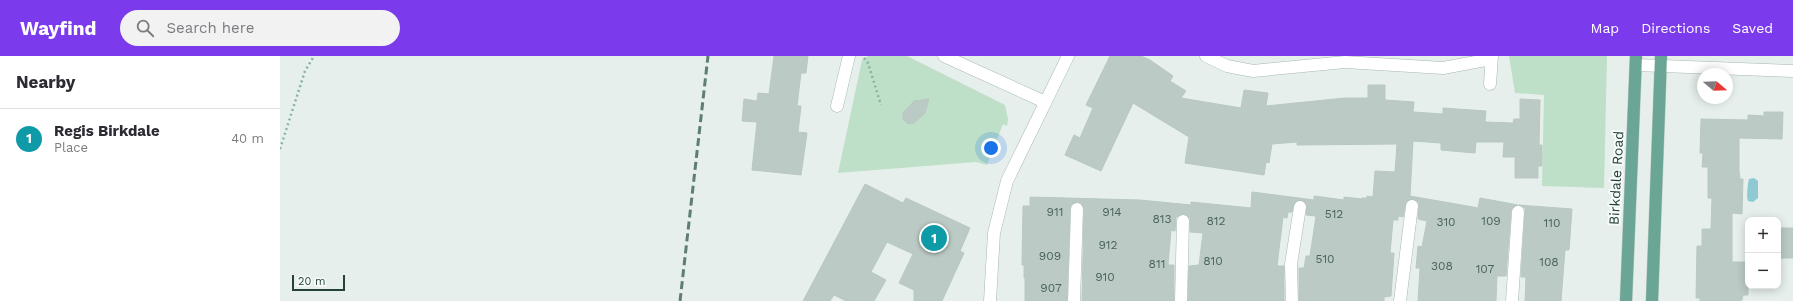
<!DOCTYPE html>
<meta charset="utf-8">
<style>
:root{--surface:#fff;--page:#f2f2f3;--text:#2b2b33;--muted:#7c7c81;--line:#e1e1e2;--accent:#7c3aed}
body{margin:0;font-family:"Work Sans",sans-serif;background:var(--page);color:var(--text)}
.controls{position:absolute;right:12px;bottom:12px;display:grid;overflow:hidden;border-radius:8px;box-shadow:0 2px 10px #0003}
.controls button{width:36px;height:36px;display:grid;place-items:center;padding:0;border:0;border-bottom:1px solid var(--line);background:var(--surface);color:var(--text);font:20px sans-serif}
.compass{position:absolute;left:1417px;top:12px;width:36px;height:36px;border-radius:50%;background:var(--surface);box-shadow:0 2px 10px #0003;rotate:109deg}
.scale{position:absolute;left:12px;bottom:10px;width:53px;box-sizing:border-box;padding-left:4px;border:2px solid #24423a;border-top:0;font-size:11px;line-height:14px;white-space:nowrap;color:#24423a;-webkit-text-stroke:3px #f7fbf9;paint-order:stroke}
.you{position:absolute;left:711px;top:92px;width:14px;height:14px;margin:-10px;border:3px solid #fff;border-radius:50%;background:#1a73e8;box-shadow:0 0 0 6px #1a73e833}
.badge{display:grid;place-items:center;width:26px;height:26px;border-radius:50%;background:var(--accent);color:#fff;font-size:13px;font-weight:700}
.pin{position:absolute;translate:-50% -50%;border:2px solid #fff;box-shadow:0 1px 4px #0006}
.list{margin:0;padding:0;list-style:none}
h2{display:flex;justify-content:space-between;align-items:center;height:52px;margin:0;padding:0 16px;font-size:17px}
h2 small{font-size:13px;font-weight:400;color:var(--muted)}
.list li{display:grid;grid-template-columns:26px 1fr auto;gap:12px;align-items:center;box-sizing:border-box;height:60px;padding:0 16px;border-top:1px solid var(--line)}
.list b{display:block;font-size:15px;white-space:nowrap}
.list p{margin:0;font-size:13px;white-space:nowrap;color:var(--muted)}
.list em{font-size:13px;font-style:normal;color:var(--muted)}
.icon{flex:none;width:22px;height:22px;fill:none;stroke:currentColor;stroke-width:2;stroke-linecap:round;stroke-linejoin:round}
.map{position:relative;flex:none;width:1513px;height:245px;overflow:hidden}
header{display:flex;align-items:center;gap:24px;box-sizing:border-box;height:56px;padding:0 20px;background:var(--accent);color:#fff}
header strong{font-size:19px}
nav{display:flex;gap:22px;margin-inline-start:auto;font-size:14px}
.search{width:280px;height:36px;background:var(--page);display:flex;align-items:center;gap:10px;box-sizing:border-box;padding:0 14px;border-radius:22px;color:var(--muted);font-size:15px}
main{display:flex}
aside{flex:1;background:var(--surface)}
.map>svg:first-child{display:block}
.green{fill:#bfe0c8}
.water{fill:#8ec9d4}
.building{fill:#bbcac4;stroke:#b8c9c2}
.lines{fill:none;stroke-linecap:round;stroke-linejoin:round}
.minor-casing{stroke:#a8b8b2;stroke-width:13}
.major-casing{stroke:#c2cac8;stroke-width:13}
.path{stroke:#86b3a5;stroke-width:2.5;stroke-dasharray:2 3;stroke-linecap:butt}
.minor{stroke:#fff;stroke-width:12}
.major{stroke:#6aa596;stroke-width:12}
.rail{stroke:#5f7d75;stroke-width:3;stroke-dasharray:8 4;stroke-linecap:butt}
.labels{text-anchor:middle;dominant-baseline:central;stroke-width:4;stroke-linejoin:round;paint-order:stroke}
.number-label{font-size:12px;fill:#4a645c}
.street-label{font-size:14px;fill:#24423a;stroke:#f7fbf9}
</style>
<header>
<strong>Wayfind</strong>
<div class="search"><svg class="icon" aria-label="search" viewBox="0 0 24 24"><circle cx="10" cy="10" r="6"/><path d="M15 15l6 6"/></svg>Search here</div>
<nav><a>Map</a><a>Directions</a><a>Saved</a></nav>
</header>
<main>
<aside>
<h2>Nearby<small></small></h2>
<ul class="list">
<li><span class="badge" style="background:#0f9aa8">1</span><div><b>Regis Birkdale</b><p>Place</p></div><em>40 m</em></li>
</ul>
</aside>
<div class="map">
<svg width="1513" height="245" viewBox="0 0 1513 245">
<rect width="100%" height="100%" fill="#e6efeb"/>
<path class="green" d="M588,0H627L725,49L728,63L727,70L723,68L707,109L696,106L558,117L582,4Z
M1229,0H1327L1324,132L1262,130L1264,39L1235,37Z"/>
<path class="water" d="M1474,122L1478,125V142L1473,146L1468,145C1466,141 1468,126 1469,123Z"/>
<path class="building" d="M494,0H528L526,17H521L517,50H521L518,76L527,77L521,119L472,114L477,66L462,65L464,43L477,45L478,37L489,38Z
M830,0H861L870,4L893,20L890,25L906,35L901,42L961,52L964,34L988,37L986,50L1065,42H1088V29H1105V44L1134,46L1133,56L1163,58V52L1206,55L1205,66L1233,67L1234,63H1240V43L1260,44L1259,89H1262V110H1258V122H1235V101H1223L1224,86H1196L1195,97L1161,94V87L1133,85L1130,140L1193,151L1198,152L1200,142L1238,149L1232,152L1231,155L1226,220H1217L1216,245H1138L1140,212H1136L1138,190L1142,191L1147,165L1138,163L1139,147L1133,143L1126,146L1123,161L1118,160V164H1113L1110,197H1114L1111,240L1104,241V245H1019V212H1024L1026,200H1030L1036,160L1026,159L1027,149L1021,144L1014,147L1012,156H1008L1007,162L1003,161L997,210H1004V245H908L909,210L919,209L923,177L910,176V162L903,158L896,161L895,175L891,174L888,209H894V245H802L804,153L801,147L797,146L791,149L790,153L787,245H745V222H744V209H742L743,150H750V141L860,144L911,149V146L971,152L972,136L1034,144V140L1064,144V141L1082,143V142H1087V140L1093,141L1095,115L1115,116L1117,88L1017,89V86L992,88L989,107L986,106L984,119L905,107L909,81L853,47L821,115L785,99L794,79L800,82L813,52L806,49Z
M649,43L645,57L634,67L628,68L623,63V57L634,45Z
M1484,56H1503L1502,83L1459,82V115L1460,123H1463L1462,158L1452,157V206H1468V239H1463L1462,244L1460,245H1420V242H1416L1417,190H1422V173H1431L1432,142H1428V111H1422L1423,97H1420L1421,63L1468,64V59L1484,60Z
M585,128L623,147L626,142L690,172L680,195L684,197L662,245H634V234L619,227L633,198L607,186L591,216L606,224L594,245H566L554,239L550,245H523Z
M1239,149L1292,153L1289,194H1285L1281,245H1245L1246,221H1241L1245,156V152Z
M1498,172H1513V202H1498Z"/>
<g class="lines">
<g class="minor-casing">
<path id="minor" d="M664,0L765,46
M926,0L947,10L973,15L1065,6L1163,12L1211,3
M1356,9L1513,15
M1210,28L1212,0
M557,50L569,0
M710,245L714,177L727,125L788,0
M794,245L797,153
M901,245L903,165
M1012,245L1011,208L1020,151
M1120,245L1132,150
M1232,245L1238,156"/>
</g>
<g class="major-casing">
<path id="major" d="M1346,245L1356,0
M1372,245L1381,0"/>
</g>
<path class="path" d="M584,2L588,7L601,49
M0,93L25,15L34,0"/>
<use href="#minor" class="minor"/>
<use href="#major" class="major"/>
<path class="rail" d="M400,245L428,0"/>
</g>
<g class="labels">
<g class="number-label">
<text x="775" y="156">911</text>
<text x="832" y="156">914</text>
<text x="1054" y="158">512</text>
<text x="882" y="163">813</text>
<text x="936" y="165">812</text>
<text x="1211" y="165">109</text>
<text x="1166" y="166">310</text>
<text x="1272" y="167">110</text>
<text x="828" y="189">912</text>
<text x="770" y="200">909</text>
<text x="1045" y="203">510</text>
<text x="933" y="205">810</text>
<text x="1269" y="206">108</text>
<text x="877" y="208">811</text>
<text x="1162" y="210">308</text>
<text x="1205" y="213">107</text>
<text x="825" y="221">910</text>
<text x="771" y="232">907</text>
</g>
<g class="street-label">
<text transform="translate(1336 122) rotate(-87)">Birkdale Road</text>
</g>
</g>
</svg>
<div class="controls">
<button>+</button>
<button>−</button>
</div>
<svg class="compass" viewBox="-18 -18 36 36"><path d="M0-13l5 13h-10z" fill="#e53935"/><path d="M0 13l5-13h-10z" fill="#7c7c81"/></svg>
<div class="scale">20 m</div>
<div class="you"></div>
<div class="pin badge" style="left:654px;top:182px;background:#0f9aa8">1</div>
</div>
</main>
